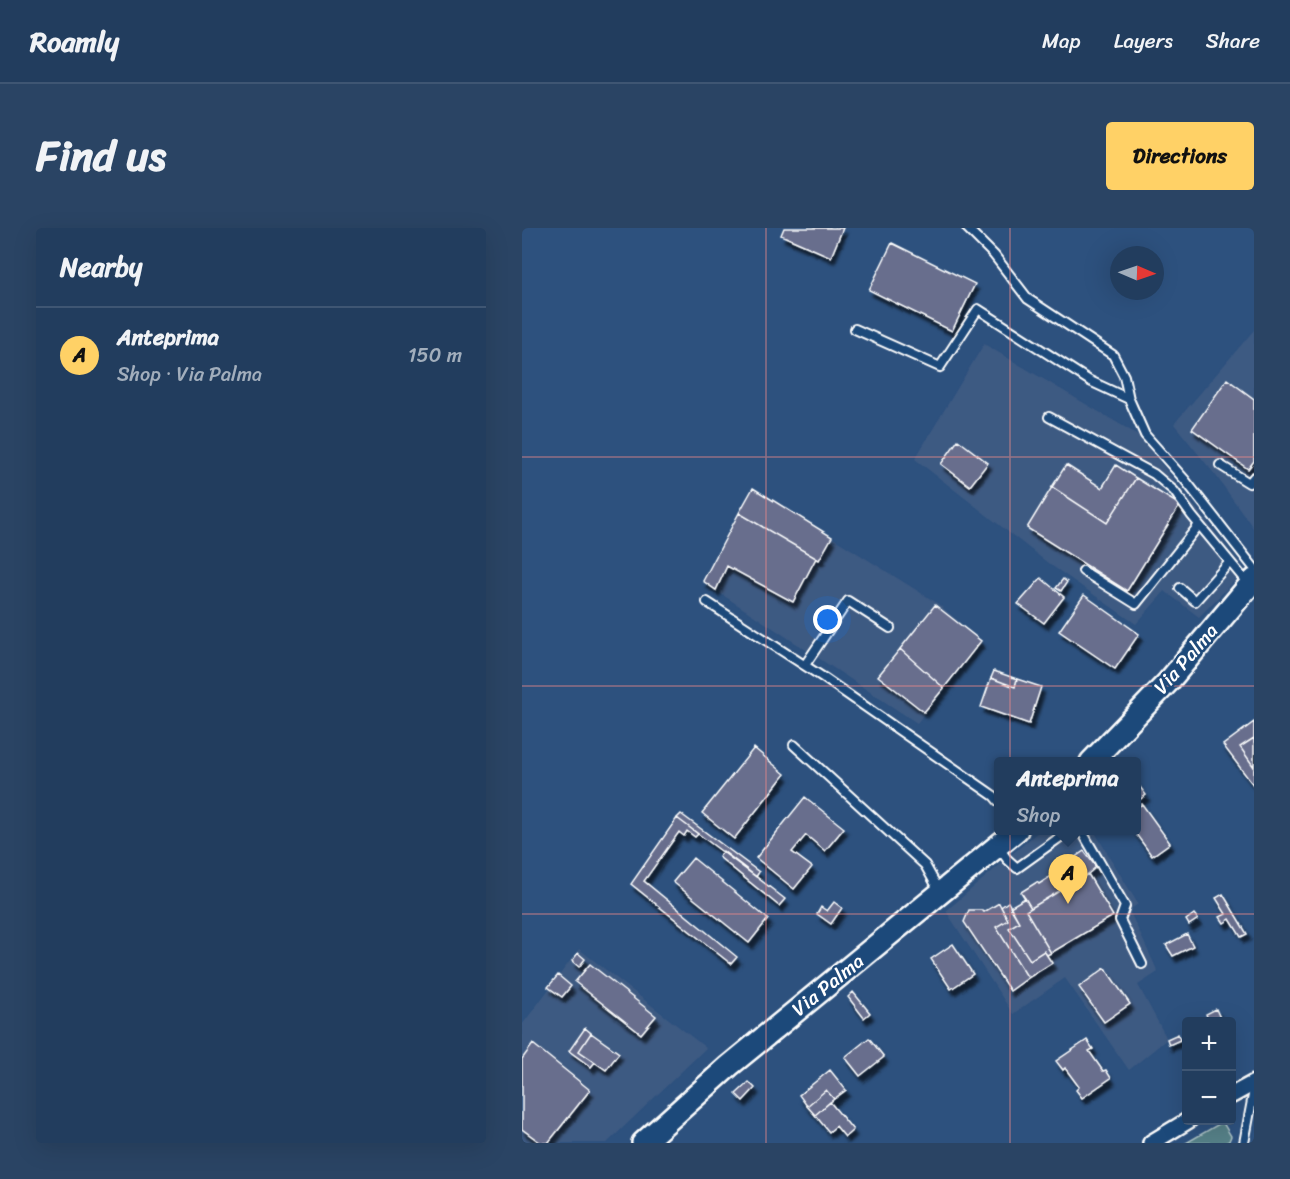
<!DOCTYPE html>
<meta charset="utf-8">
<style>
:root{--surface:#223d5e;--page:#2a4464;--text:#f1f3f6;--muted:#a2aebc;--line:#3f5673;--accent:#ffd166}
body{margin:0;font-family:Sriracha,sans-serif;background:var(--page);color:var(--text)}
.controls{position:absolute;right:18px;bottom:18px;display:grid;overflow:hidden;border-radius:6px;box-shadow:0 6px 24px #0002}
.controls button{width:54px;height:54px;display:grid;place-items:center;padding:0;border:0;border-bottom:2px solid var(--line);background:var(--surface);color:var(--text);font:30px sans-serif}
.compass{position:absolute;left:588px;top:18px;width:54px;height:54px;border-radius:50%;background:var(--surface);box-shadow:0 6px 24px #0002;rotate:92deg}
.you{position:absolute;left:306px;top:392px;width:21px;height:21px;margin:-15px;border:4px solid #fff;border-radius:50%;background:#1a73e8;box-shadow:0 0 0 9px #1a73e833}
.badge{display:grid;place-items:center;width:39px;height:39px;border-radius:50%;background:var(--accent);color:#111;font-size:20px;font-weight:700}
.pin{position:absolute;translate:-50% -50px;filter:drop-shadow(0 2px 3px #0008)}
.pin::after{content:'';position:absolute;top:32px;width:21px;height:18px;background:inherit;clip-path:polygon(0 0,100% 0,50% 100%)}
.popup{position:absolute;left:472px;top:529px;width:147px;height:78px;box-sizing:border-box;display:grid;place-content:center;border-radius:6px;background:var(--surface);filter:drop-shadow(0 2px 4px #0005);font-size:20px;white-space:nowrap;color:var(--muted)}
.popup b{font-size:22px;color:var(--text)}
.popup::after{content:'';position:absolute;left:50%;top:100%;margin-left:-12px;border:12px solid transparent;border-top-color:var(--surface)}
.list{margin:0;padding:0;list-style:none}
h2{display:flex;justify-content:space-between;align-items:center;height:78px;margin:0;padding:0 24px;font-size:26px}
h2 small{font-size:20px;font-weight:400;color:var(--muted)}
.list li{display:grid;grid-template-columns:39px 1fr auto;gap:18px;align-items:center;box-sizing:border-box;height:96px;padding:0 24px;border-top:2px solid var(--line)}
.list b{display:block;font-size:22px;white-space:nowrap}
.list p{margin:0;font-size:20px;white-space:nowrap;color:var(--muted)}
.list em{font-size:20px;font-style:normal;color:var(--muted)}
.map{position:relative;flex:none;width:732px;height:915px;overflow:hidden;border-radius:6px}
header{display:flex;align-items:center;gap:36px;box-sizing:border-box;height:84px;padding:0 30px;background:var(--surface);border-bottom:2px solid var(--line)}
header strong{font-size:28px}
nav{display:flex;gap:33px;margin-inline-start:auto;font-size:21px}
.intro{display:flex;align-items:center;justify-content:space-between;box-sizing:border-box;height:144px;padding:0 36px}
h1{margin:0;font-size:42px}
.button{padding:15px 27px;border-radius:6px;background:var(--accent);color:#111;font-size:21px;font-weight:700}
main{display:flex;gap:36px;padding:0 36px}
aside{flex:1;background:var(--surface);border-radius:6px;box-shadow:0 6px 24px #0002}
.map>svg:first-child{display:block}
.built{fill:#3e5a82}
.green{fill:#568188;stroke:#aac0c4;stroke-width:1.5}
.building{fill:#676e8d;stroke:#fff;stroke-width:1.5;filter:url(#shadow)}
.lines{fill:none;stroke-linecap:round;stroke-linejoin:round}
.service-casing{stroke:#fff;stroke-width:12}
.minor-casing{stroke:#fff;stroke-width:20}
.secondary-casing{stroke:#fff;stroke-width:26}
.service{stroke:#1f4a7a;stroke-width:8}
.minor{stroke:#1f4a7a;stroke-width:15}
.secondary{stroke:#1f4a7a;stroke-width:21}
.grid{fill:none;stroke:#e88989;stroke-width:1.5;stroke-opacity:0.55}
.labels{text-anchor:middle;dominant-baseline:central;stroke-width:4.5;stroke-linejoin:round;paint-order:stroke}
.street-label{font-size:20px;fill:#fff;stroke:#1f4a7a}
</style>
<header>
<strong>Roamly</strong>
<nav><a>Map</a><a>Layers</a><a>Share</a></nav>
</header>
<div class="intro"><h1>Find us</h1><a class="button">Directions</a></div>
<main>
<aside>
<h2>Nearby<small></small></h2>
<ul class="list">
<li><span class="badge">A</span><div><b>Anteprima</b><p>Shop · Via Palma</p></div><em>150 m</em></li>
</ul>
</aside>
<div class="map">
<svg width="732" height="915" viewBox="0 0 732 915">
<defs>
<filter id="shadow"><feDropShadow dx="3.5" dy="6" stdDeviation="1.5" flood-color="#0009"/></filter>
</defs>
<rect width="100%" height="100%" fill="#2d517e"/>
<filter id="ink" filterUnits="userSpaceOnUse"><feTurbulence type="fractalNoise" baseFrequency=".0167" numOctaves="2"/><feDisplacementMap in="SourceGraphic" scale="12" xChannelSelector="R" yChannelSelector="G"/><feConvolveMatrix kernelMatrix="1 2 1 2 8 2 1 2 1" color-interpolation-filters="sRGB"/></filter>
<g filter="url(#ink)">
<path class="built" d="M732,102V301L695,249L652,196Z
M462,116L616,207L723,342L677,389L643,363L614,396L526,335L393,231Z
M231,260L415,375L460,414L422,460L395,495L181,354Z
M517,603H572L616,676L607,682L636,744L616,757L645,811L607,842L543,750L491,786L424,683Z
M57,721L184,820L85,915H0V797Z"/>
<path class="green" d="M701,895L709,908L707,913L703,915H664L697,896Z"/>
<path class="building" d="M262,0H321L309,29L259,7Z
M370,15L453,56L430,103L347,62Z
M705,151L732,171V233L726,241L670,201Z
M436,212L466,235L448,258L419,236Z
M544,237L580,260L594,237L614,250L585,295L530,259Z
M614,250L658,277L605,363L505,300L530,259L585,295Z
M231,260L310,309L297,332L217,285Z
M217,285L294,330L271,374L205,338L194,362L181,353Z
M519,350L542,369L522,395L496,376Z
M541,351L545,354L539,363L534,360Z
M562,367L617,406L593,441L537,403Z
M413,377L459,413L422,460L378,421Z
M378,421L422,460L402,484L356,448Z
M472,443L495,451L493,459L469,450Z
M469,450L493,459L495,451L519,459L507,496L459,479Z
M732,494V510L718,519L732,539V558L701,517Z
M732,510V539L718,519Z
M232,520L263,546L212,611L180,585Z
M615,555L624,567L617,572L615,570Z
M283,569L322,600L303,623L284,607L270,624L290,639L272,661L234,630Z
M620,576L648,615L630,628L611,602H615V580Z
M159,586L237,644L234,649L155,590Z
M155,590L176,606L173,609L165,603L162,608L157,604L122,653L215,729L209,736L109,656Z
M201,623L263,671L257,678L197,629Z
M562,623L574,639L566,646L509,680L499,664L515,654L517,656L548,636L546,634Z
M171,630L246,691L227,715L151,654Z
M566,646L591,688L529,725L504,683Z
M701,666L725,706L719,709L708,691L702,695L698,689L704,686L694,670Z
M503,670L509,680L504,683L529,725L525,727L522,723L508,732L487,700L497,694L488,679Z
M312,674L320,680L309,696L295,686L299,679L305,683Z
M486,674L497,694L487,700L508,732L522,723L530,735L506,750L474,699L486,692L479,679Z
M477,675L486,692L474,699L506,750L488,763L442,694L447,682H460L462,684Z
M672,686L676,691L667,697L664,692Z
M665,706L671,718L651,728L644,717Z
M431,716L451,746L429,761L409,731Z
M56,725L63,731L57,739L50,733Z
M68,736L134,788L119,806L53,754Z
M583,740L608,776L582,794L557,759Z
M36,747L49,758L40,769L26,759Z
M331,764L348,785L342,790L326,769Z
M694,781L698,790L687,794L684,786Z
M63,800L69,805L57,823L73,834L69,839L47,823Z
M69,805L97,825L84,842L57,823Z
M656,806L658,812L647,817L645,811Z
M347,810L362,829L338,848L323,829Z
M565,812L571,821L567,823L581,843L584,842L589,850L560,870L554,862L557,859L543,840L541,842L534,833Z
M11,816L68,862L26,915H19L0,901V831Z
M308,842L324,862L312,871L304,862L285,878L277,867Z
M227,854L233,860L221,873L214,866Z
M304,862L312,871L293,887L285,878Z
M308,874L331,902L323,909L314,898L307,904L293,887Z"/>
<g class="lines">
<g class="service-casing">
<path id="service" d="M445,0L472,27L506,71L591,127L602,148L607,171L623,207L663,252L732,340
M333,101L418,139L456,81L568,153L607,171
M527,189L632,246L652,263L670,288L727,357
M698,237L727,255L732,249
M561,343L614,376L677,297
M658,360L673,373L707,335
M185,374L302,450L472,568L477,574
M283,437L326,373L368,400
M272,517L403,637L418,664
M559,602L603,678L598,692L620,736
M477,620L485,631L495,640L548,602
M722,915L732,862"/>
</g>
<g class="minor-casing">
<path id="minor" d="M710,867L732,855
M629,915L667,892"/>
</g>
<g class="secondary-casing">
<path id="secondary" d="M569,534L646,454L732,352
M121,915L207,838L495,602"/>
</g>
<use href="#service" class="service"/>
<use href="#minor" class="minor"/>
<use href="#secondary" class="secondary"/>
</g>
</g>
<path class="grid" d="M244,0V915M488,0V915M0,229H732M0,458H732M0,686H732"/>
<g class="labels">
<g class="street-label">
<text transform="translate(664 431) rotate(-49)">Via Palma</text>
<text transform="translate(306 757) rotate(-39)">Via Palma</text>
</g>
</g>
</svg>
<div class="controls">
<button>+</button>
<button>−</button>
</div>
<svg class="compass" viewBox="-18 -18 36 36"><path d="M0-13l5 13h-10z" fill="#e53935"/><path d="M0 13l5-13h-10z" fill="#a2aebc"/></svg>
<div class="you"></div>
<div class="pin badge" style="left:546px;top:676px">A</div>
<div class="popup"><b>Anteprima</b>Shop</div>
</div>
</main>
